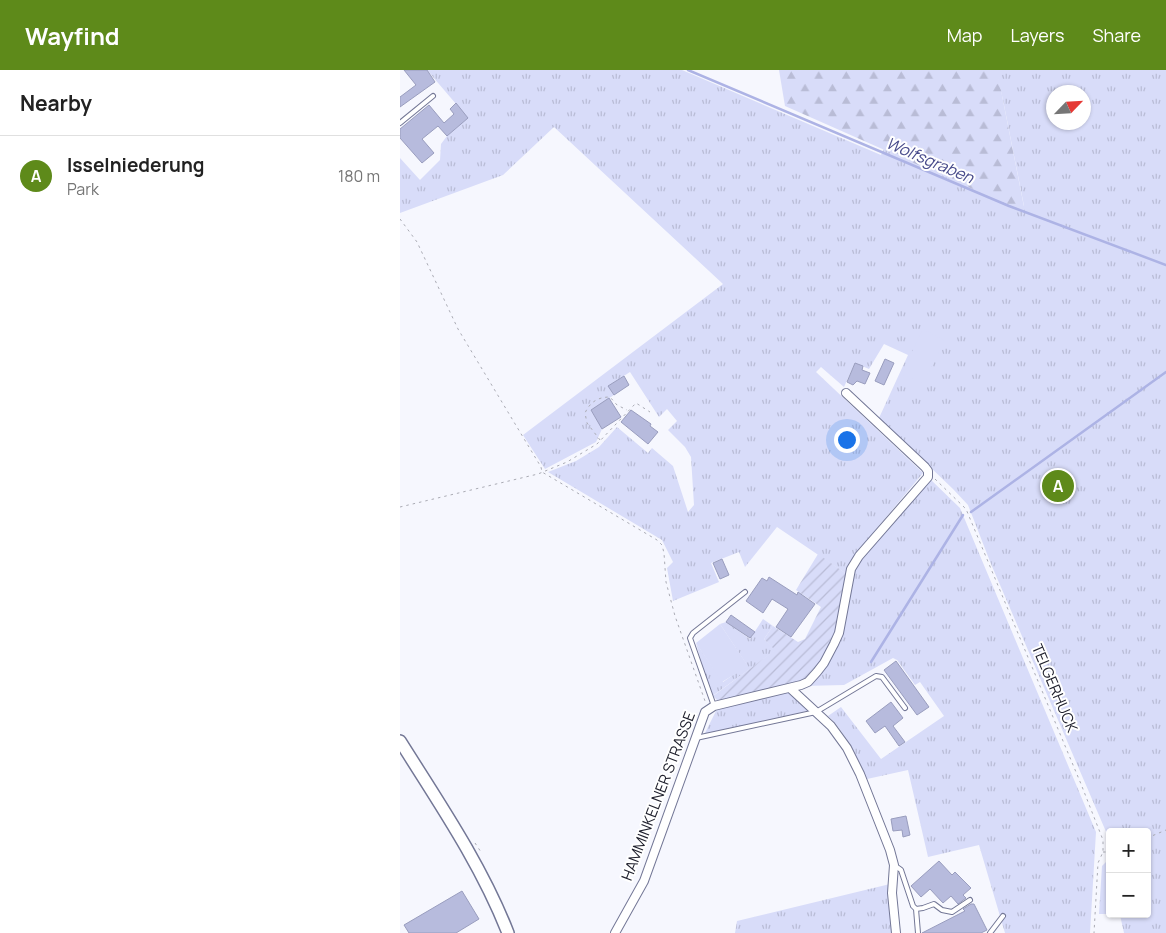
<!DOCTYPE html>
<meta charset="utf-8">
<style>
:root{--surface:#fff;--page:#f2f2f2;--text:#222;--muted:#767676;--line:#e0e0e0;--accent:#5e8a1a}
body{margin:0;font-family:Manrope,sans-serif;background:var(--page);color:var(--text)}
.controls{position:absolute;right:15px;bottom:15px;display:grid;overflow:hidden;border-radius:5px;box-shadow:0 1px 4px #0004}
.controls button{width:45px;height:45px;display:grid;place-items:center;padding:0;border:0;border-bottom:1px solid var(--line);background:var(--surface);color:var(--text);font:25px sans-serif}
.compass{position:absolute;left:646px;top:15px;width:45px;height:45px;border-radius:50%;background:var(--surface);box-shadow:0 1px 4px #0004;rotate:65deg}
.you{position:absolute;left:446px;top:369px;width:18px;height:18px;margin:-12px;border:4px solid #fff;border-radius:50%;background:#1a73e8;box-shadow:0 0 0 8px #1a73e833}
.badge{display:grid;place-items:center;width:32px;height:32px;border-radius:50%;background:var(--accent);color:#fff;font-size:16px;font-weight:700}
.pin{position:absolute;translate:-50% -50%;border:2px solid #fff;box-shadow:0 1px 5px #0006}
.list{margin:0;padding:0;list-style:none}
h2{display:flex;justify-content:space-between;align-items:center;height:65px;margin:0;padding:0 20px;font-size:21px}
h2 small{font-size:16px;font-weight:400;color:var(--muted)}
.list li{display:grid;grid-template-columns:32px 1fr auto;gap:15px;align-items:center;box-sizing:border-box;height:80px;padding:0 20px;border-top:1px solid var(--line)}
.list b{display:block;font-size:19px;white-space:nowrap}
.list p{margin:0;font-size:16px;white-space:nowrap;color:var(--muted)}
.list em{font-size:16px;font-style:normal;color:var(--muted)}
.map{position:relative;flex:none;width:766px;height:863px;overflow:hidden}
header{display:flex;align-items:center;gap:30px;box-sizing:border-box;height:70px;padding:0 25px;background:var(--accent);color:#fff}
header strong{font-size:24px}
nav{display:flex;gap:28px;margin-inline-start:auto;font-size:18px}
main{display:flex}
aside{flex:1;background:var(--surface)}
.map>svg:first-child{display:block}
.grass{fill:url(#grass-tufts);fill-rule:evenodd}
.forest{fill:url(#forest-firs)}
.garden{fill:url(#garden-furrows)}
.pitch{fill:#d8dcf9}
.lines{fill:none;stroke-linecap:round;stroke-linejoin:round}
.stream{stroke:#adb3e5;stroke-width:2.5}
.building{fill:#b7bbdd;stroke:#999dbe}
.service-casing{stroke:#737796;stroke-width:6}
.minor-casing{stroke:#737796;stroke-width:10}
.secondary-casing{stroke:#737796;stroke-width:14}
.path{stroke:#aaabb4;stroke-width:1;stroke-dasharray:2.5 4;stroke-linecap:butt}
.service{stroke:#fff;stroke-width:4}
.minor{stroke:#fff;stroke-width:8}
.secondary{stroke:#fff;stroke-width:11}
.labels{text-anchor:middle;dominant-baseline:central;stroke-width:4;stroke-linejoin:round;paint-order:stroke}
.street-label{font-size:15px;fill:#20212e;stroke:#fff}
.water-label{font-size:16px;font-style:italic;fill:#494c8c;stroke:#fff}
</style>
<header>
<strong>Wayfind</strong>
<nav><a>Map</a><a>Layers</a><a>Share</a></nav>
</header>
<main>
<aside>
<h2>Nearby<small></small></h2>
<ul class="list">
<li><span class="badge">A</span><div><b>Isselniederung</b><p>Park</p></div><em>180 m</em></li>
</ul>
</aside>
<div class="map">
<svg width="766" height="863" viewBox="0 0 766 863">
<defs>
<pattern id="grass-tufts" width="24" height="20" patternUnits="userSpaceOnUse" patternTransform="scale(1.25)"><rect width="24" height="20" fill="#d8dcf9"/><path d="M3 7l-1-3M5 7V3M7 7l1-3M15 17l-1-3M17 17v-4M19 17l1-3" fill="none" stroke="#b9bcd6"/></pattern>
<pattern id="forest-firs" width="22" height="20" patternUnits="userSpaceOnUse" patternTransform="scale(1.25)"><rect width="22" height="20" fill="#d8dcf9"/><path d="M5 1l3.5 6h-7zM16 11l3.5 6h-7z" fill="#b9bcd6"/></pattern>
<pattern id="garden-furrows" width="10" height="10" patternUnits="userSpaceOnUse" patternTransform="scale(1.25)"><rect width="10" height="10" fill="#d8dcf9"/><path d="M-1 1l2-2M0 10L10 0M9 11l2-2" fill="none" stroke="#b9bcd6"/></pattern>
</defs>
<rect width="100%" height="100%" fill="#f6f7fe"/>
<path class="grass" d="M27,0H282L481,85L485,76L624,136L603,30L596,0H766V863H724L720,845L710,844H747V762H710V771L591,494L568,435L553,419L479,348L508,285L484,274L469,299L455,293L444,317L421,297L416,302L523,403L457,482L448,505L377,457L345,497L339,482L311,493L319,512L273,531L267,498L273,492L262,470L148,402L176,391L199,377L217,357L248,383L252,378L273,396L288,442L294,435L291,387L285,377L268,360L277,351L267,339L259,347L230,302L208,316L214,325L191,340L202,359L196,372L145,399L123,365L323,214L154,57L103,105L0,143V88L20,110L40,90L41,74L47,66L68,48ZM654,22H684V52H654Z
M530,409L560,438L696,762L690,863H605L579,775L528,787L508,700L467,709C460,692 442,657 428,646L441,637L481,689L544,646L520,612L515,615L497,590L493,588L444,615L402,616L453,502L464,484Z
M363,549L373,556L364,569L376,580L311,627L296,573L323,612L347,595L320,554L326,552L350,569Z
M390,620L411,640L304,665L317,639Z
M710,788V844H699L702,796Z
M490,814L489,837L493,863H335L337,851Z"/>
<path class="forest" d="M379,0H597L625,142L385,36Z"/>
<path class="garden" d="M418,484L448,505L433,573L412,605L401,613L319,632L313,626L375,580L364,569L373,556L398,572L405,569L421,537L396,520Z"/>
<path class="pitch" d="M523,259L545,271L523,313L501,304Z
M320,554L348,596L322,612L296,573Z"/>
<g class="lines">
<path class="stream" d="M288,0L609,136L766,195
M571,442L766,302
M471,592L563,445"/>
</g>
<path class="building" d="M4,0H27L35,12L0,37V27L16,15Z
M56,33L68,48L47,66L38,56L22,69L34,83L22,93L0,68V59L29,35L44,53L54,44L50,39Z
M485,289L494,293L484,315L475,311Z
M455,293L463,296L462,300L470,303L465,314L457,311L453,315L447,312Z
M224,306L229,315L214,325L208,316Z
M209,328L221,347L202,359L191,340Z
M231,340L251,354L250,356L258,362L248,374L221,352Z
M322,489L329,505L320,509L313,493Z
M369,507L397,525L398,522L415,534L391,567L376,557L388,539L372,529L363,543L346,531L362,508L367,511Z
M331,545L355,562L350,568L326,552Z
M496,591L529,637L517,645L484,600Z
M491,632L503,648L493,656L505,672L499,676L485,656L475,663L466,651Z
M506,746L510,765L503,767L502,760L493,761L491,749Z
M539,791L552,805L555,802L571,818L563,825L566,828L558,834L551,826L543,833L530,819L521,827L511,816Z
M62,821L79,849L56,863H9L4,855Z
M571,834H574L587,860L581,863H522L565,841L563,839Z"/>
<g class="lines">
<g class="service-casing">
<path id="service" d="M0,53L33,26
M314,636L290,568L293,563L345,522
M296,668L416,642L476,606L482,607L505,638
M494,795L501,800L513,836L516,839L523,838L534,834L542,840L552,842L570,830
M516,839L518,863
M590,863L603,846"/>
</g>
<g class="minor-casing">
<path id="minor" d="M390,618L431,656L447,678L460,704L490,780L494,795L492,823L496,863
M215,863L244,811L305,642L314,636L401,615L408,612L417,602L424,593L434,574L439,563L451,499L459,486L528,407V401L525,397L446,323"/>
</g>
<g class="secondary-casing">
<path id="secondary" d="M0,671C39,733 81,794 108,863"/>
</g>
<path class="path" d="M0,149L17,172L58,259L141,397L142,402L257,470L262,475L264,483L266,512L275,546L305,631
M200,370L187,353L185,343C190,332 198,327 210,327L217,335L227,340
M535,409L566,439L681,714L703,770V782L698,793L694,863
M0,437L138,404L167,392L197,374L236,333L250,342
M747,768L766,760
M75,773L81,782
M703,782H710"/>
<use href="#service" class="service"/>
<use href="#minor" class="minor"/>
<use href="#secondary" class="secondary"/>
</g>
<g class="labels">
<g class="street-label">
<text transform="translate(655 618) rotate(67)">TELGERHUCK</text>
<text transform="translate(258 726) rotate(-69)">HAMMINKELNER STRASSE</text>
</g>
<g class="water-label">
<text transform="translate(530 90) rotate(23)">Wolfsgraben</text>
</g>
</g>
</svg>
<div class="controls">
<button>+</button>
<button>−</button>
</div>
<svg class="compass" viewBox="-18 -18 36 36"><path d="M0-13l5 13h-10z" fill="#e53935"/><path d="M0 13l5-13h-10z" fill="#767676"/></svg>
<div class="you"></div>
<div class="pin badge" style="left:658px;top:416px">A</div>
</div>
</main>
